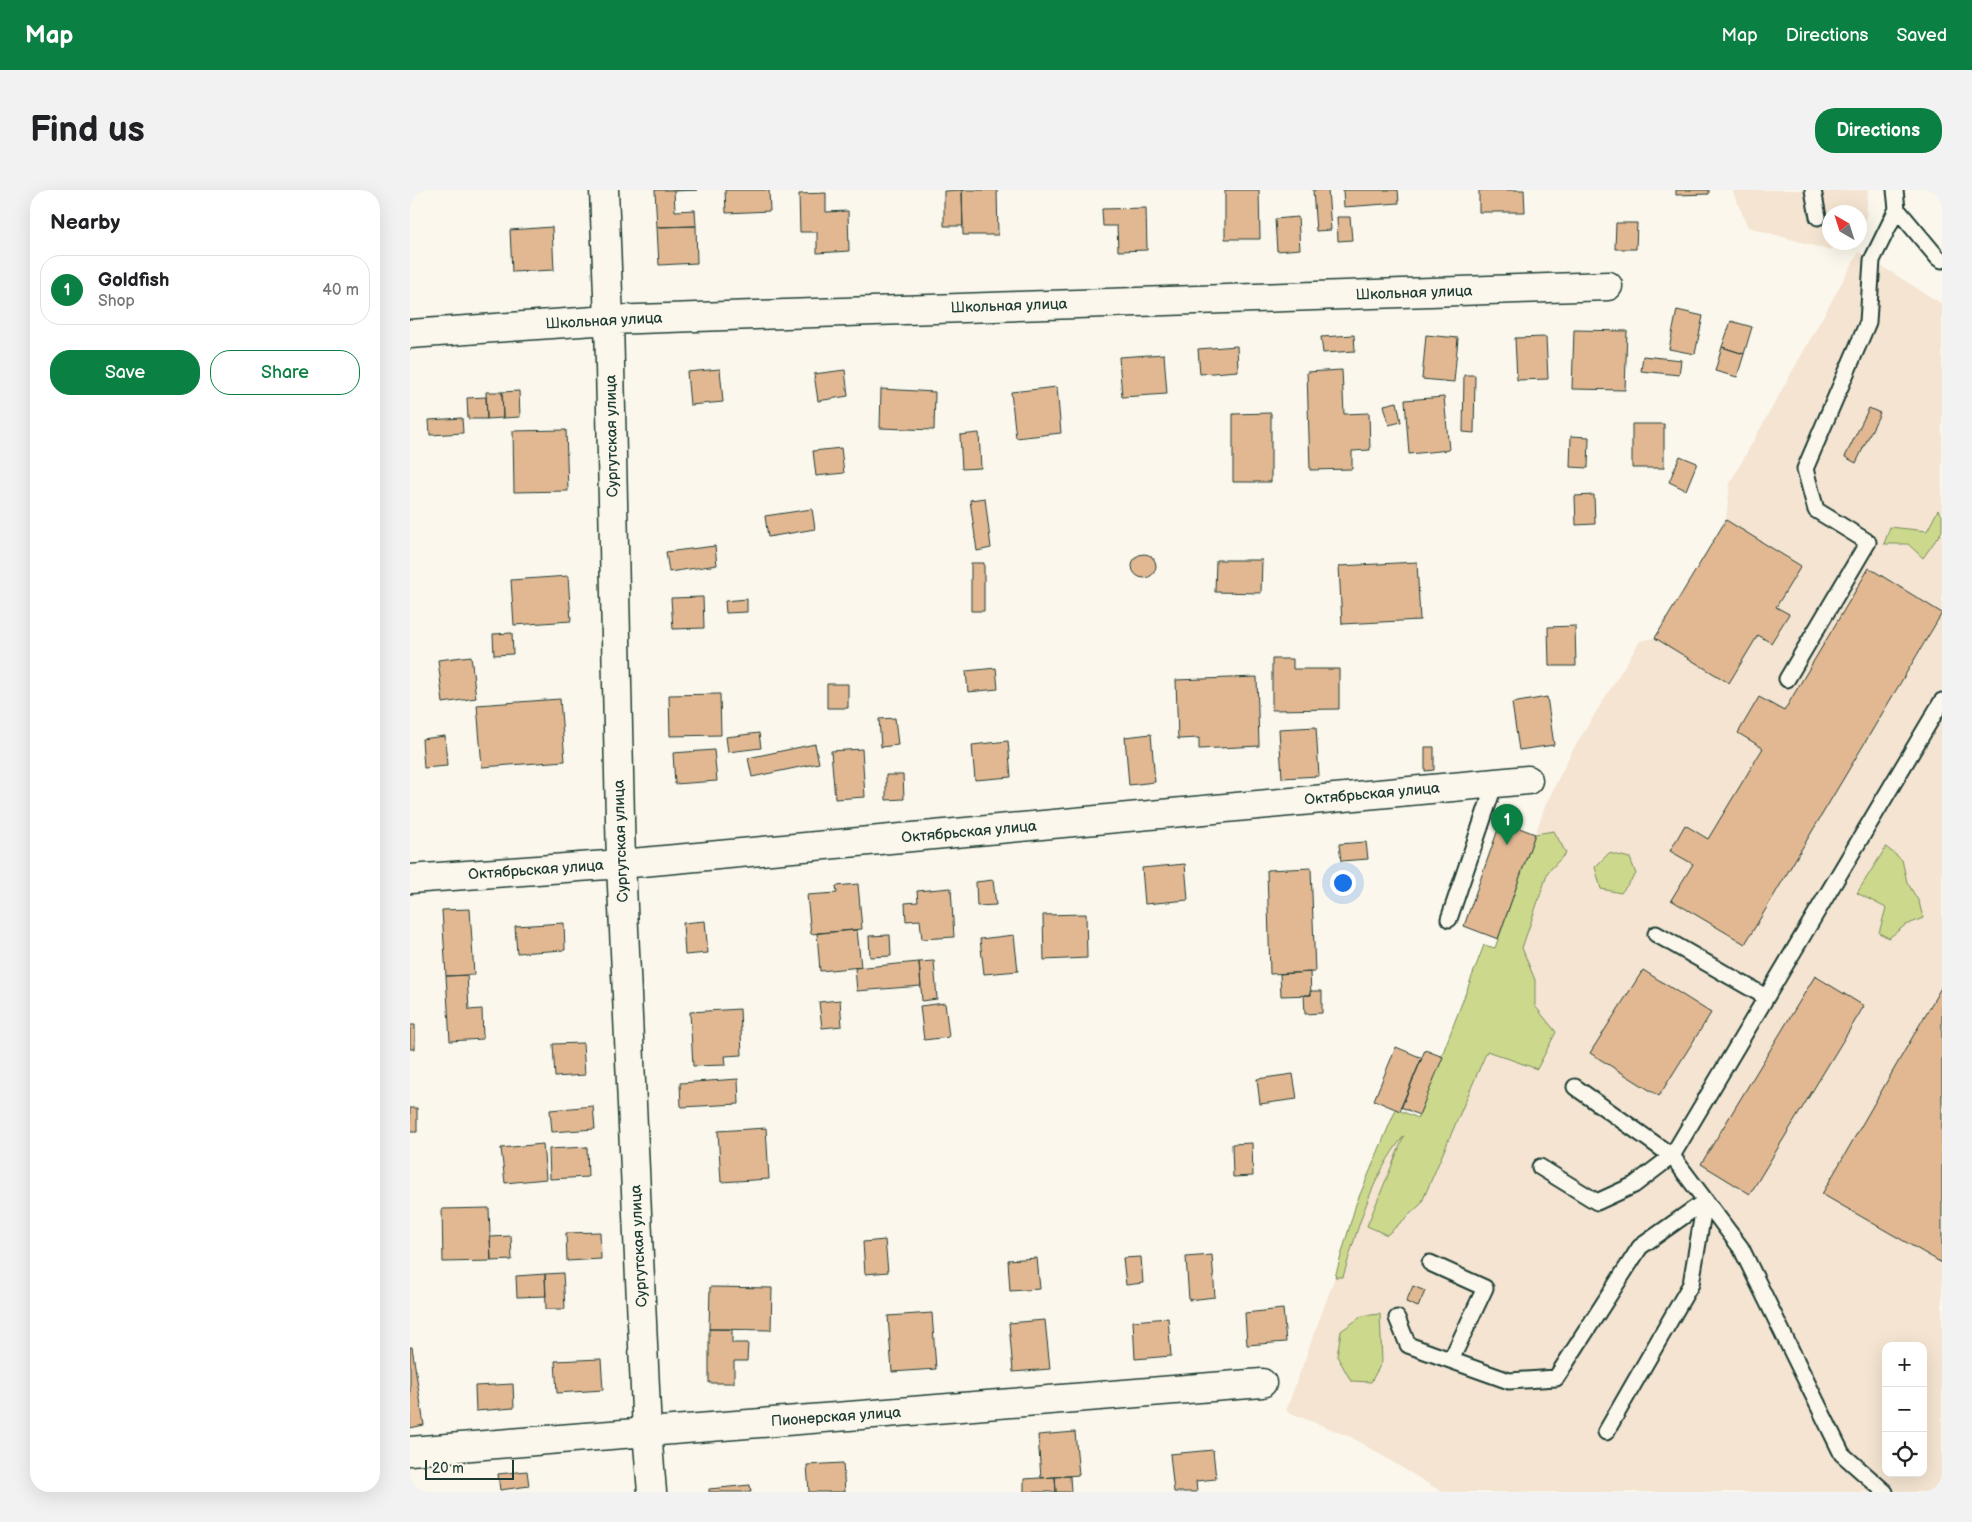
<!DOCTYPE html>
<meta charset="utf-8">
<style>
:root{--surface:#fff;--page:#f2f2f2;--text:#202124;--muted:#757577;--line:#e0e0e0;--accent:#0b8043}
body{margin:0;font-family:"Balsamiq Sans",sans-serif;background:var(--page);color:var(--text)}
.controls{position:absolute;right:15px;bottom:15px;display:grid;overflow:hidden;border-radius:10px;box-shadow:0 5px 20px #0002}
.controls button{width:45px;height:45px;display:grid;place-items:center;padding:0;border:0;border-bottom:1px solid var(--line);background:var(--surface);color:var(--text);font:25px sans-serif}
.compass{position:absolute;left:1412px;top:15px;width:45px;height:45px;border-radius:50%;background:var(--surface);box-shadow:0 5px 20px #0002;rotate:321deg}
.scale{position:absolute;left:15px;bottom:12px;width:89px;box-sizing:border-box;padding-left:5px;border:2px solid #1f3d34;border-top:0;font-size:14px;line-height:18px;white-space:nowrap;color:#1f3d34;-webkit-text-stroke:4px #fbf7ec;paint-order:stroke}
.you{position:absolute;left:932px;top:692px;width:18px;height:18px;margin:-12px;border:4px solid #fff;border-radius:50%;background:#1a73e8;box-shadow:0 0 0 8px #1a73e833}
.badge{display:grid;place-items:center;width:32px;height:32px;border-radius:50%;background:var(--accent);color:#fff;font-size:16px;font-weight:700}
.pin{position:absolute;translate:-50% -41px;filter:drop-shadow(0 1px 2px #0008)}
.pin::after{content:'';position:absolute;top:26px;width:18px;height:15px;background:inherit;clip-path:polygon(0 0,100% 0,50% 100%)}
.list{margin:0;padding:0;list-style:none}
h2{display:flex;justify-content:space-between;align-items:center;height:65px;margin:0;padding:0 20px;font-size:21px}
h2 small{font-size:16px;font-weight:400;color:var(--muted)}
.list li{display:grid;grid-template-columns:32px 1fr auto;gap:15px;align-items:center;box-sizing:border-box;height:70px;margin:0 10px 10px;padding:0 10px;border:1px solid var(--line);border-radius:20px}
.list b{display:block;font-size:19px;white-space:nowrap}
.list p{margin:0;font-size:16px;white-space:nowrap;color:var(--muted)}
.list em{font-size:16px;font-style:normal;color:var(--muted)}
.actions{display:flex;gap:10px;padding:15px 20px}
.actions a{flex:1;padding:11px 0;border:1px solid var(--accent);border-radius:20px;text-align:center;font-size:18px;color:var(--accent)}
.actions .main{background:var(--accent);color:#fff}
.icon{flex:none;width:28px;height:28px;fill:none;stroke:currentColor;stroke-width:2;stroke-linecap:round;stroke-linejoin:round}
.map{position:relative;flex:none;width:1532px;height:1302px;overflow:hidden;border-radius:20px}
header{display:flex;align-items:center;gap:30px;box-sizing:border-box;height:70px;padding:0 25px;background:var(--accent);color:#fff}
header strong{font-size:24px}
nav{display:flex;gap:28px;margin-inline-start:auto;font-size:18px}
.intro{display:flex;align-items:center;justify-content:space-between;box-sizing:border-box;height:120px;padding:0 30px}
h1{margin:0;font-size:35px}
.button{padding:12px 22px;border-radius:20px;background:var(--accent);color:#fff;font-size:18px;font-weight:700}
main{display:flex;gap:30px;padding:0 30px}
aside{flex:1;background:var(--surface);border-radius:20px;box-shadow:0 5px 20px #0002}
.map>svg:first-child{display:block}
.built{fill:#f4e4d1;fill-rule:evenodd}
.green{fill:#ccd98c;stroke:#768b60}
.building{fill:#e2b893;stroke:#1f3d34}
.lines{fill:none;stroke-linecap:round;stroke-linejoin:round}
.lane-casing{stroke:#1f3d34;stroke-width:19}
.street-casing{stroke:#1f3d34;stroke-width:31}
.lane{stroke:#fbf7ec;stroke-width:15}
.street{stroke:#fbf7ec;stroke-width:28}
.labels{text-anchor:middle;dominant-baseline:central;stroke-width:5;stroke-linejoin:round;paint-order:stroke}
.street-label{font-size:15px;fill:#1f3d34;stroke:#fbf7ec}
</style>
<header>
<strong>Map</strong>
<nav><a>Map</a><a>Directions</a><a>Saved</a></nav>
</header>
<div class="intro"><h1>Find us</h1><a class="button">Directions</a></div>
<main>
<aside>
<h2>Nearby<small></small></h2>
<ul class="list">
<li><span class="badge">1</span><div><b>Goldfish</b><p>Shop</p></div><em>40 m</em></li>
</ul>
<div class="actions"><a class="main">Save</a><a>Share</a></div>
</aside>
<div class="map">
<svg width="1532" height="1302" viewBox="0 0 1532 1302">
<rect width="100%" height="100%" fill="#fbf7ec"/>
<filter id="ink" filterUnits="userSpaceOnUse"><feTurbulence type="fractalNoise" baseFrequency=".02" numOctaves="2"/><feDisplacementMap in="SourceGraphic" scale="10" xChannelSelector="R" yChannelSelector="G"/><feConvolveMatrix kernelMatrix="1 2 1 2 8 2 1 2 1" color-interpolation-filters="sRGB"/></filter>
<g filter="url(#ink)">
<path class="built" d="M1322,0H1458L1455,41L1450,44V22H1420V52L1434,53L1419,60L1338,37Z
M1449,62L1532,114V1302H1032L943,1248L876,1221L925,1087L946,1014L986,919L1008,928L1074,755L1085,758L1136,614L1161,563L1230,451L1245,448L1316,330L1320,293ZM1476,1156H1513V1283H1476Z"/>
<path class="green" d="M1528,320L1532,325V341L1513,368L1498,354H1474L1480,337L1517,341Z
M1144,641L1156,663L1138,682L1112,758L1125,790V816L1146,842L1127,879L1077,861L1011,1014L977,1045L957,1036L994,946C961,986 948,1038 933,1087H925L946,1014L986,919L1008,928L1074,755L1085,758L1125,644Z
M1476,657L1492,670L1497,692L1509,712L1513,728L1494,736L1479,748L1469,743L1476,718L1447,703Z
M1199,663L1220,668L1226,684L1211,703L1191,699L1185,677Z
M970,1124L972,1172L961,1192L941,1191L927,1166L931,1141L952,1126Z"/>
<path class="building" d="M245,0H287L264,1L265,21L285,20L286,36L247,37Z
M315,0H359L360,21L316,23Z
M552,0H587L588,45H553Z
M552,0L553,36H534V1Z
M815,0H849L850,49H815Z
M903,0H918L921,40L906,41Z
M933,0H988L989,13L934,17Z
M1069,0H1114L1115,22H1069Z
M1266,0H1299V4L1266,5Z
M416,3V22L438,21L439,61L407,63V42H390L389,4Z
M736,18L737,60L708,61L707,36H693L692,19Z
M888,27L890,59L867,61L865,29Z
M927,27H940L942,50L928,51Z
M1206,33H1227L1226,59H1205Z
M286,36L287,73L249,75L247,37Z
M142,37L144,80L102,82L100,40Z
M1267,120L1293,126L1285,164L1259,159Z
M1321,131L1342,137L1334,164L1312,157Z
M1164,140L1217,141L1215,200L1162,199Z
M944,145L945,161L913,163L911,147Z
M1016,145L1048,148L1044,192L1012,189Z
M1136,147L1138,189L1107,190L1105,148Z
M827,156L828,181L790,184L788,159Z
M1312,157L1334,164L1327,187L1305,181Z
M754,164L757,204L712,207L709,167Z
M1233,166L1271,170L1269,185L1231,181Z
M310,179L313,212L280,215L277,182Z
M435,180L438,206L408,211L404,184Z
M932,180L934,224L959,223L960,260L942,261V279L900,280L897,182Z
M1054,185H1065L1064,243L1053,242Z
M647,197L651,243L606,248L601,202Z
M471,199L525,202L524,240L470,238Z
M109,201L110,227L93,228L92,202Z
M76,202H92L93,228L77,229Z
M76,207L77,229H58L57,208Z
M1034,207L1039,260L999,264L995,210Z
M987,212L991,232L979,235L974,215Z
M1459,218L1470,223L1446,273L1435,267Z
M861,223V292H823V224Z
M52,228L53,243L20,245L19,230Z
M1222,234H1254V278H1222Z
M156,240L158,301L104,302L103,241Z
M569,243L571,278L552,279L550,245Z
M1161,246L1179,247L1178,278L1160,277Z
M431,258L434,283L406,286L403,261Z
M1270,266L1287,273L1276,300L1259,292Z
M1184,305L1185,334L1166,335L1165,306Z
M575,308L581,358L567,361L560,310Z
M402,319L405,339L358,347L355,326Z
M1316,330L1391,376L1366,417L1379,424L1361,453L1348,445L1319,493L1245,448Z
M305,356L307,375L259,382L256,362Z
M722 376a12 12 0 1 1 24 0a12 12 0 1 1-24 0Z
M806,370H852L851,403L805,402Z
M1007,372L1010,430L932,434L929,376Z
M561,373H574V421H561Z
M1459,378L1532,423L1335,754L1261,710L1283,674L1260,661L1275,635L1298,649L1353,558L1328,543L1349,507L1374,521Z
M158,386L161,431L104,435L101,390Z
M293,407L294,438L263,439L261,408Z
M337,409V422L316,423L315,411Z
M1165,436L1166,476H1139L1138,437Z
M102,443L103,464L84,465L83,444Z
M61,466L66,508L33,513L28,470Z
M862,469H883V479H929V519L862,520Z
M586,478L588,499L558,502L556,481Z
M847,487L849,556L789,559V548L768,549L766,490Z
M417,494H438V518H417Z
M310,504L311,545L260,546L259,505Z
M1137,507L1144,555L1109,560L1102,513Z
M150,509L155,571L72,577L67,515Z
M485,528L488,555L471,557L469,529Z
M906,537L909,586L872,588L869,539Z
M349,543L351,558L318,562L316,547Z
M741,544L745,592L719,595L715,547Z
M35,546L37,576L14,578L12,549Z
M598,551L601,587L565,590L562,555Z
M405,554L409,573L342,587L338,568Z
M1015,557H1024V580L1015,581Z
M452,559L455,607L425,609L421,561Z
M304,560L307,591L265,594L263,563Z
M476,585H493L494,609L476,610Z
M1091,631L1125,644L1088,749L1054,736Z
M956,652L958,669L931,671L929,654Z
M775,674L778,710L735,714L732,678Z
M901,678L905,782L860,784L857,680Z
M583,690L586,715L567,716L566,692Z
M448,694L452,739L401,744L397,705L427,703L426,696Z
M541,698L544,747L512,749L510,730L496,731L495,713L508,712L507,701Z
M60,719L64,785L36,786L32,720Z
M676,724L677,768L634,770L633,725Z
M295,731L298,763L275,765L273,733Z
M154,733L155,760L107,763L105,736Z
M447,740L451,777L410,781L407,743Z
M480,745L481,766L460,767L459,746Z
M604,745L608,781L574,784L570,749Z
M524,771L527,809L512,811L509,772Z
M509,772L511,796L447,801L445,778Z
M1233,780L1301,823L1249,906L1180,863Z
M900,782L901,805L871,806L870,784Z
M57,785L59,820L72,819L73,849L40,851L36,786Z
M1405,786L1454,816L1340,1004L1291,974Z
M1532,796V1073L1412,1004Z
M900,801H912V823L895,824L894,805H901Z
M430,810L432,836L412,838L409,812Z
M535,813L539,847L514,850L510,816Z
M330,819L332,865L315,866L316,875L283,876L280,822Z
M0,835H5V859H0Z
M173,853L175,885L145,887L143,854Z
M986,857L1012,868L990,921L964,910Z
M1015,860L1033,867L1009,925L991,917Z
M883,884L887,909L850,914L847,889Z
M328,889L329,914L271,917L270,893Z
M183,916L185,939L142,942L140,920Z
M0,918H7V942H0Z
M356,938L359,989L311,992L308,941Z
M842,953L843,986L823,987L822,954Z
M133,954L136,989L95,993L91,958Z
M177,957L178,987L140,989L139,959Z
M79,1018L81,1071L33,1072L32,1019Z
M190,1042L191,1069L157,1071L156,1043Z
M101,1046L102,1070L81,1071L80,1047Z
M475,1050L478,1082L455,1084L453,1052Z
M802,1065L805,1107L779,1110L776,1067Z
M731,1067L733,1093L716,1095L713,1068Z
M627,1068L630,1099L600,1101L598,1070Z
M153,1083L155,1119H136L135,1084Z
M135,1084L136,1106L107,1107L106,1086Z
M1003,1096L1015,1101L1008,1117L996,1112Z
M300,1097L362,1098L361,1140L299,1139Z
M873,1119L876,1152L837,1155L835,1123Z
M522,1123L526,1179L482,1182L478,1126Z
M758,1128L761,1166L725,1169L723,1131Z
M635,1130L640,1179L603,1182L599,1133Z
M299,1139H322V1153H338L337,1171H324V1193H299Z
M0,1157H2L14,1235L0,1238Z
M191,1169L193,1200L147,1203L145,1171Z
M103,1194L104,1218L66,1221L65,1196Z
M665,1242L669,1285L631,1288L628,1245Z
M803,1260L806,1289L786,1291L787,1302H764L760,1264Z
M433,1273L435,1302H399L397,1275Z
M117,1281L119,1296L90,1300L88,1284Z
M660,1286L661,1302H646L645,1287Z
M645,1287L646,1302H614V1289Z
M340,1295L341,1302H299V1299Z"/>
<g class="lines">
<g class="lane-casing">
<path id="lane" d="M1403,0L1408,27
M1487,19L1528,68L1532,70
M1377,489L1458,352L1406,320L1395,279L1458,132L1462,70L1487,19L1485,0
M1039,729L1085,593
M1246,744L1356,807
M1165,897L1262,966L1331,1058L1432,1264L1475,1302
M1130,977L1187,1012L1224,995L1262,966L1532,511
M1020,1073L1075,1098L1041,1170
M987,1128L998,1155L1099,1191L1146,1188L1230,1057L1295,1011
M1196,1242L1281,1094L1295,1011"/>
</g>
<g class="street-casing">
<path id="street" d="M194,0L199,130L211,674L237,1242L242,1302
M0,144L199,130L1198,96
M0,689L211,674L1118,590
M0,1261L852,1193"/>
</g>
<use href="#lane" class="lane"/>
<use href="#street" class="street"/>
</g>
</g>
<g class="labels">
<g class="street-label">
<text transform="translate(1004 103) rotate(-2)">Школьная улица</text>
<text transform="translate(599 116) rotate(-2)">Школьная улица</text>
<text transform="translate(194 131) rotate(-3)">Школьная улица</text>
<text transform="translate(202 246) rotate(-91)">Сургутская улица</text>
<text transform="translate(962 604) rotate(-5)">Октябрьская улица</text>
<text transform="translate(559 642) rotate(-5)">Октябрьская улица</text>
<text transform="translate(211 651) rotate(-92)">Сургутская улица</text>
<text transform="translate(126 680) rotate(-4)">Октябрьская улица</text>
<text transform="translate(229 1056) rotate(-93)">Сургутская улица</text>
<text transform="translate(426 1227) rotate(-4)">Пионерская улица</text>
</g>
</g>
</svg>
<div class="controls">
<button>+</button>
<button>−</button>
<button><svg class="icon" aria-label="locate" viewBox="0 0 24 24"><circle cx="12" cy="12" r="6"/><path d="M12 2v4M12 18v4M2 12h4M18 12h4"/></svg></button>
</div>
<svg class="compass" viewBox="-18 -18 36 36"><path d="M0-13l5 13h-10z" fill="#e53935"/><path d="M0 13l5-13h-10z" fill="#757577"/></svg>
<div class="scale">20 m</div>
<div class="you"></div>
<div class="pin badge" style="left:1097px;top:655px">1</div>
</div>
</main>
